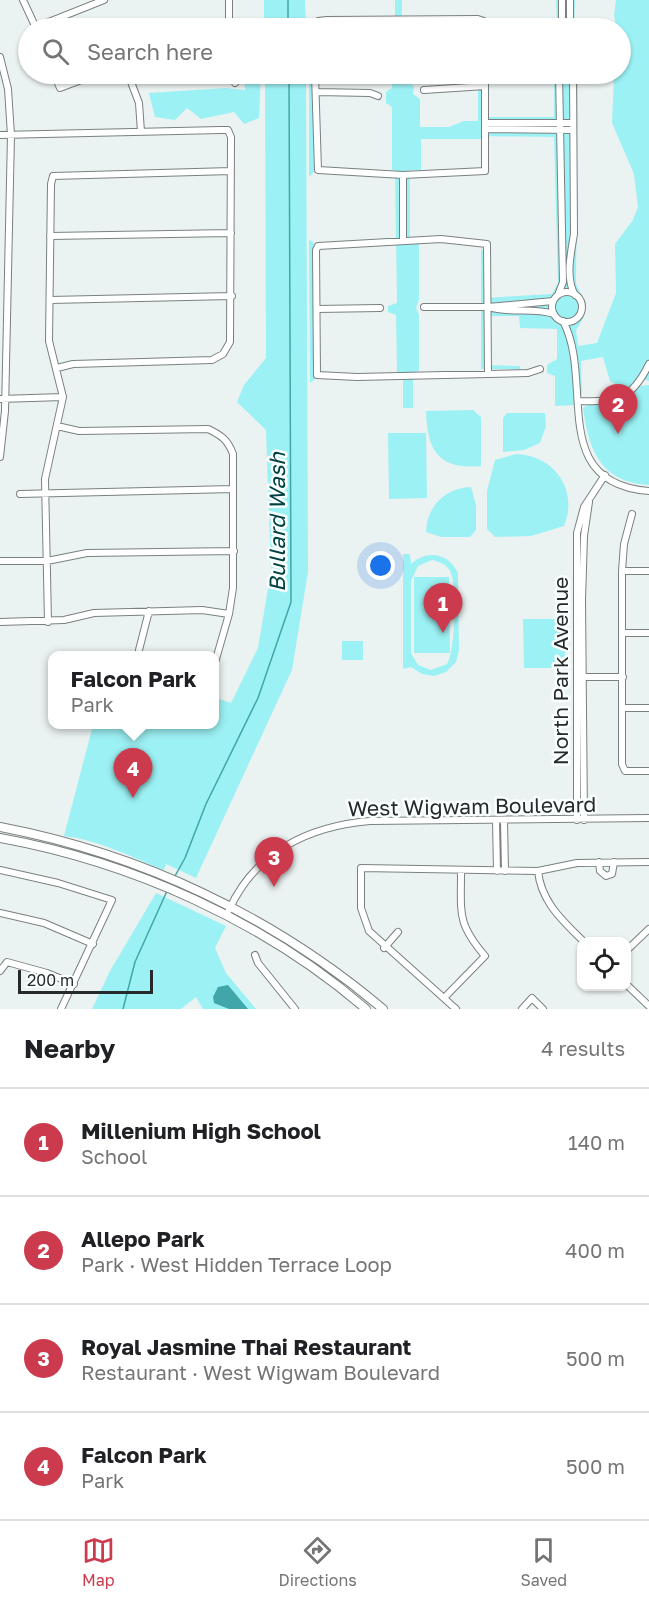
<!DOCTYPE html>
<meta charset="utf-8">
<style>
:root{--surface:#fff;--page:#f6f6f6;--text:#202124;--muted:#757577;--line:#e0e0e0;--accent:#cc3b4d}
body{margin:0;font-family:"Golos Text",sans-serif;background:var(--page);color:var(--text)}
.controls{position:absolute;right:18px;bottom:18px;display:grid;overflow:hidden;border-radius:12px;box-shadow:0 2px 4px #0004}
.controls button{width:54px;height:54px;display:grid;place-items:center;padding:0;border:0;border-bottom:2px solid var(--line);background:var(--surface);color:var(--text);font:30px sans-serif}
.scale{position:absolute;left:18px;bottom:15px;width:135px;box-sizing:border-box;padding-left:6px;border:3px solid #272a2a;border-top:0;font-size:16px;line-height:21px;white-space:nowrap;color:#272a2a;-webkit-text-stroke:4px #faffff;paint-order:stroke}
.you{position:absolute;left:381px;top:566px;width:21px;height:21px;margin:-15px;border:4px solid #fff;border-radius:50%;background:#1a73e8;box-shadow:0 0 0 9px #1a73e833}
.badge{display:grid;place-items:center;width:39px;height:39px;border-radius:50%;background:var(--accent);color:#fff;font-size:20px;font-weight:700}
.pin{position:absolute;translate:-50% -50px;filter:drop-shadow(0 2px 3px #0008)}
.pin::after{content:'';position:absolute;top:32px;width:21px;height:18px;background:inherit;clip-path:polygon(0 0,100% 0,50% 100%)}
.popup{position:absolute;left:48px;top:651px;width:171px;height:78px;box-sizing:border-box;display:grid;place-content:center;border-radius:12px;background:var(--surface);filter:drop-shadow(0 2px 4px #0005);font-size:20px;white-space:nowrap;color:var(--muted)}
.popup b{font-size:22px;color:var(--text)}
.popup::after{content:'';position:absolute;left:50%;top:100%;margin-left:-12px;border:12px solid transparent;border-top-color:var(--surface)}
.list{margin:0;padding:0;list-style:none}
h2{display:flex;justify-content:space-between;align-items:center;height:78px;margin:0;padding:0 24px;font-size:26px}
h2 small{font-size:20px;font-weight:400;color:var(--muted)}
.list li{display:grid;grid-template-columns:39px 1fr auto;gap:18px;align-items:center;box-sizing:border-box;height:108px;padding:0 24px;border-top:2px solid var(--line)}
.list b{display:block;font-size:22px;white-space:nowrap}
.list p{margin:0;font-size:20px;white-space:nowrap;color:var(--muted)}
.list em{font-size:20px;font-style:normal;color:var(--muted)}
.icon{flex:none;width:33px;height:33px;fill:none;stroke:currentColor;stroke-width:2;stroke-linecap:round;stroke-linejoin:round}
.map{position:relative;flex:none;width:649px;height:1009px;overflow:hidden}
.search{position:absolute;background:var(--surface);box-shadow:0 2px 4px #0004;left:18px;right:18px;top:18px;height:66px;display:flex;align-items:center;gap:15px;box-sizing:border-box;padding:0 21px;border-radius:33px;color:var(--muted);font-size:22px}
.sheet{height:510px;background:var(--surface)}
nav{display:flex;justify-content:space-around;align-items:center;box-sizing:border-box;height:84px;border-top:2px solid var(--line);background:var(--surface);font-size:16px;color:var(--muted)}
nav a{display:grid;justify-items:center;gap:3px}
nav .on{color:var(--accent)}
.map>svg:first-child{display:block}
.green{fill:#9cf1f4;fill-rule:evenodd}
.water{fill:#40a6a9}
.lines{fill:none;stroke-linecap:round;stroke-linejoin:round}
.stream{stroke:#40a6a9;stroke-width:1.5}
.minor-casing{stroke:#7a8081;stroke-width:8}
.major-casing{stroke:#7a8081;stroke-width:10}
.minor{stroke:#fff;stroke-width:6}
.major{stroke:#fff;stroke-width:8}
.labels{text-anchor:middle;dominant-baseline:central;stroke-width:5;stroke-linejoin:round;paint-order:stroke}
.street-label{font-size:21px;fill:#272a2a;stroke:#faffff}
.water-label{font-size:22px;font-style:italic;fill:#004143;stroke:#faffff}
</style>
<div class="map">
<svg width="649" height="1009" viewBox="0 0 649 1009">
<rect width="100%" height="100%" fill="#ebf2f2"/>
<path class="green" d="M264,0H305L306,28H264Z
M395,0H402V22L406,23V28H392V23L395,22Z
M556,0H575L574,28H557Z
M616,0H649V381L639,377L624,392L621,387L610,381L603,357L581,361L582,394L575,395V405L555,406V376L547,373V365L557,359V329L520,328L519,316H484V365L520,366V369H481V248L483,251L484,298L552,294L558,283L554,137L481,136V139H421V170H410V244H419V300L416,308L419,315V371L413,372V408H403V372H397L396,315L388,312V306L397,303L395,170H392V107L386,103V92L392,88V74H406V81L414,86L413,94L420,99V127H449L464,121H478V74H481V117H554V74H578L576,284L586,304L584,317L576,330L578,346L597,343L616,293L615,244L633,220L638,207L634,174L612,123L614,74H620V28H616L614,15Z
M244,74H261L259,118L244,124L234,112L201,119L187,108L175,120L155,117L149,93L226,88L245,90Z
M265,74H306L308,572L292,670L196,878L166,864L164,870C131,857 99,840 64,836L93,725L214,724V697L231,703L258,648L271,571L266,430L237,402L244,385L266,358Z
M309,74H313L314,172L309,177Z
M309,239L314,243L313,373L315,379L310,383Z
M649,385V485C600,482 589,450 583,408L588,405L625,401L641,386Z
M473,410L481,417V466C439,470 427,451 426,411Z
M507,413H545L546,426L540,443L524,450L503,452V418Z
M388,433H426L427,498L389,499Z
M516,454C554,455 579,490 564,526L531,536L495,537L487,529V491L495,460Z
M471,487L476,505V530L470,537H441L426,532C427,506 445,488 471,487Z
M403,554H410L411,564C427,549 449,553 458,573L459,650L456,662L446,672L434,676L422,674L411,667L403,669ZM432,560C441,562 448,565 451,573C457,587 455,652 447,664L431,670L418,665L411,653V581L418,566Z
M414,577H449L450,653H414Z
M523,619H565V668H524Z
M342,641H363V660H342Z
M156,893L226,926L215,948L226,973L256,1009H203L196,997L181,1009H92L110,971Z"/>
<path class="water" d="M228,985L248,1009H229L214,1003L213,997L218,987Z"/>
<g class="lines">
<path class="stream" d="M288,0V28
M175,876L185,858L206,804L258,698L291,602L289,74
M123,1009L135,962L167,891"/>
<g class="minor-casing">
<path id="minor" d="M23,0L36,28
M229,0V28
M562,0V28
M570,0V28
M36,27L104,0
M315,28L318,21L327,20L478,19L484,21L485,28
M0,57L8,89L11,135L5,411L0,457
M54,74L60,88L97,74
M128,74L139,103L141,132
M231,74L235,83
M315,74L318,170L403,175L485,171V74
M573,74L574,234C571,253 565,278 575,295
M424,90L485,86
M316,92L370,93L378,96
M485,123H573
M486,129L573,130
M0,135L221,130H228L231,137L230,342L223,354L212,360L73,364L57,368
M403,175V241
M50,236L231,233
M552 307a15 15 0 1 1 30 0a15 15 0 1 1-30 0Z
M558,295L563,282L559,74
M50,300L232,296
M424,307H488L553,301
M488,307C510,314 533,307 554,314
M317,309L380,308
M563,321C595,381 547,483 649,491
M488,373L487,244L441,239L318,246L316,250L317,375L357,377L528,373L540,369
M0,399L63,397
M578,401C617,402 631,401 649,364
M57,426L79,431L208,429C221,435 228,440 233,454V588L229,614L214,666
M20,494L233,489
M632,514L624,544L622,571V764L625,771H649
M0,561H47L87,553L234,551
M622,571H649
M0,622L64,620L94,613L202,610L229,614
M48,622L45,479L63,397L49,341L51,184L53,176L231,171
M623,633H649
M139,650L149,611
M580,677H623
M622,708H649
M577,820V533L584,507L605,475
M584,820L582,600L584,536L589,502
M496,821L497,871
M504,821L505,871
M599,862L600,871L606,876L612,874L614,862
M0,870L58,883L112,900L61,1009
M538,871C541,902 563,921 584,942
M229,910C255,852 309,826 370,821L649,818
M0,913L44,923L93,944
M384,948L398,932
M626,951L649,929
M255,955L258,963L295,1009
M0,971L7,962L47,973L74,984
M626,984L649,1006
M444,998L485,956C457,923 461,914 461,872
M456,1009L369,931L361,908V868L538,871L577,863L649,862
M522,1009L532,998L543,1009"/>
</g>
<g class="major-casing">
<path id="major" d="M0,827C141,854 273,916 383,1009
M0,838C132,862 264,921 366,1009"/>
</g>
<use href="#minor" class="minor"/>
<use href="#major" class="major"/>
</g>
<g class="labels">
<g class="street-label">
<text transform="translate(560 671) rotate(-90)">North Park Avenue</text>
<text transform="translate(472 806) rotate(-1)">West Wigwam Boulevard</text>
</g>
<g class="water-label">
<text transform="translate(276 522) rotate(-90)">Bullard Wash</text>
</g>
</g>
</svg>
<div class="controls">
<button><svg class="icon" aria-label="locate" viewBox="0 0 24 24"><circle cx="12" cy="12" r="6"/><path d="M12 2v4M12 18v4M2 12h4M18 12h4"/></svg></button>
</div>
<div class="scale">200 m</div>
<div class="you"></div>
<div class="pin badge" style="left:443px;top:633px">1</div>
<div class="pin badge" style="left:618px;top:434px">2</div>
<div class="pin badge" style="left:274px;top:887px">3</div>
<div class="pin badge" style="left:133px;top:798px">4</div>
<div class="popup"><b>Falcon Park</b>Park</div>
<div class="search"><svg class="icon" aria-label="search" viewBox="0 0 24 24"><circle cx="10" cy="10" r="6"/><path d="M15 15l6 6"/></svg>Search here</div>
</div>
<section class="sheet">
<h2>Nearby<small>4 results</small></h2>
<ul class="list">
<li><span class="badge">1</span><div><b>Millenium High School</b><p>School</p></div><em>140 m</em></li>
<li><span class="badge">2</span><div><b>Allepo Park</b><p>Park · West Hidden Terrace Loop</p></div><em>400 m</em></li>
<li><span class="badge">3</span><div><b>Royal Jasmine Thai Restaurant</b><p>Restaurant · West Wigwam Boulevard</p></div><em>500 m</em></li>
<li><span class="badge">4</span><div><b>Falcon Park</b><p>Park</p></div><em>500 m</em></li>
</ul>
</section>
<nav>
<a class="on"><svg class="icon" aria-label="map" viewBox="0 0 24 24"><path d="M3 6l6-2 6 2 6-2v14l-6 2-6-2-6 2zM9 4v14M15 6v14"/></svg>Map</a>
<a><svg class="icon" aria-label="directions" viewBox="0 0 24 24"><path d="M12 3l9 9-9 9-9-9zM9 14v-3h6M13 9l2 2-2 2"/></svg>Directions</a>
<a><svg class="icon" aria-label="saved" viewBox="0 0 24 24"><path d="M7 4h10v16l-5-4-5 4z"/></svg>Saved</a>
</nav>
